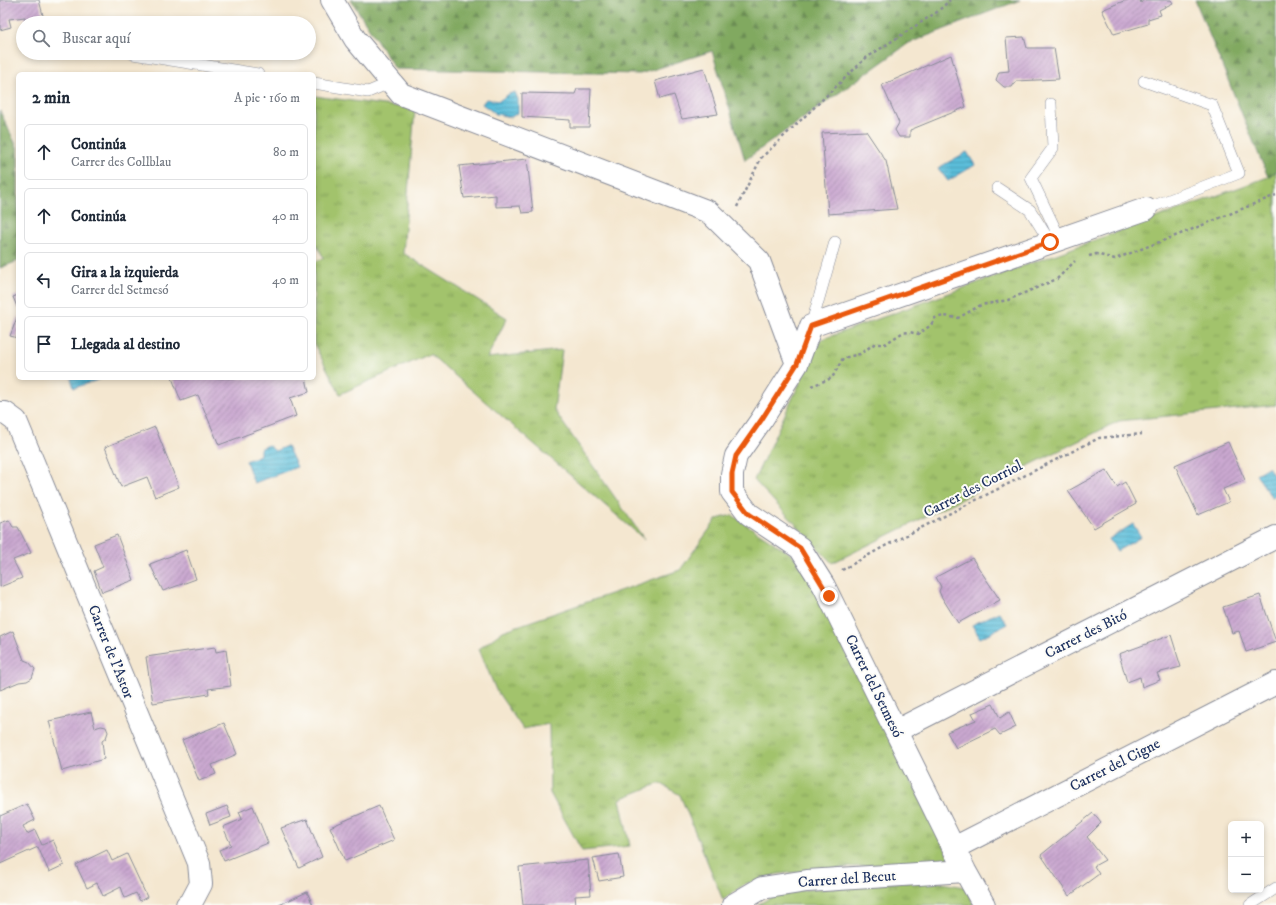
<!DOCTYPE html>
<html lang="es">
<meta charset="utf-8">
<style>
:root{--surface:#fff;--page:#f6f6f7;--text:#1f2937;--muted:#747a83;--line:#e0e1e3}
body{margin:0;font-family:"IM FELL DW Pica",serif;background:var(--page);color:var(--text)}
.controls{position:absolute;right:12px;bottom:12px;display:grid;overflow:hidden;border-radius:6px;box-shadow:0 2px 6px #0003}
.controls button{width:36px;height:36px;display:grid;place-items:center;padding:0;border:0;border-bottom:1px solid var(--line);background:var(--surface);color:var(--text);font:20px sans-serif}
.stop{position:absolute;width:12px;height:12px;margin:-9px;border:3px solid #ea580c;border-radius:50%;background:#fff}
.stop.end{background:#ea580c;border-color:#fff;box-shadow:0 1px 4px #0008}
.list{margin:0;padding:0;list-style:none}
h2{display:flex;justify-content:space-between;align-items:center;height:52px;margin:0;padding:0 16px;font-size:17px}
h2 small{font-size:13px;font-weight:400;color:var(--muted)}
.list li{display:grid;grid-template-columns:26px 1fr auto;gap:12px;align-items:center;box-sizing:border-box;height:56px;margin:0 8px 8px;padding:0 8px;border:1px solid var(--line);border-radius:6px}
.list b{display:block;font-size:15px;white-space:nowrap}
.list p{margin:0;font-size:13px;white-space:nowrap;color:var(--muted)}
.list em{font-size:13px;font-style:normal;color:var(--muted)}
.icon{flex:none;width:22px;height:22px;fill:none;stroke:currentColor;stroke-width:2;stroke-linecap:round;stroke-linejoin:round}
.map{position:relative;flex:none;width:1276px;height:905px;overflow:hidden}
.search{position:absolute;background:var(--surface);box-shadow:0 2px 6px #0003;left:16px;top:16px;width:300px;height:44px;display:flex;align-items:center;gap:10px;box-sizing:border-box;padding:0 14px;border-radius:22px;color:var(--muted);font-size:15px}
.panel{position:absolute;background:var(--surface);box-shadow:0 2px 6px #0003;left:16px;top:72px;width:300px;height:308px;border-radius:6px}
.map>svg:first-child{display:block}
.grass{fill:url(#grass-tufts);stroke:#5e7965}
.forest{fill:url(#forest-firs);stroke:#4e6c5f}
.water{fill:url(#water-rules);stroke:#3b769c}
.building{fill:url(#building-hatch)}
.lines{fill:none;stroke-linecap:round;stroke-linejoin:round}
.lane-casing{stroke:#888b97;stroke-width:12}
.street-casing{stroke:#888b97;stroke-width:24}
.path{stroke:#888b97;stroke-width:2.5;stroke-dasharray:3 3;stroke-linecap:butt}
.lane{stroke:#fff;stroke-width:11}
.street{stroke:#fff;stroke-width:22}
.route{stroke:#ea580c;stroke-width:5}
.labels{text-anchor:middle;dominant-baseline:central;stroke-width:4;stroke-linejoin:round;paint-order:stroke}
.street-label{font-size:15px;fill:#1b2f5e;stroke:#fdfcf7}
</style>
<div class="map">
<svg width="1276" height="905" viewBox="0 0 1276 905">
<defs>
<pattern id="grass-tufts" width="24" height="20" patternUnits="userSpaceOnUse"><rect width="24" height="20" fill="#a2c36c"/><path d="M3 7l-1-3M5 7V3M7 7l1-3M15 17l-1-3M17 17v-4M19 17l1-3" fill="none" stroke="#839f5c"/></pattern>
<pattern id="forest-firs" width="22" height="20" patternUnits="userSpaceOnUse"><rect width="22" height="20" fill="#81a960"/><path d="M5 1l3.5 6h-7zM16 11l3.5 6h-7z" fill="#698a52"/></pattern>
<pattern id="water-rules" width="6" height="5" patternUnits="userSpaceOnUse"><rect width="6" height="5" fill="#5bbeda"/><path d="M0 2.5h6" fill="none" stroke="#4a9bb4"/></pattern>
<pattern id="building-hatch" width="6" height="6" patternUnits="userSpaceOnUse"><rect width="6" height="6" fill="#caa8d0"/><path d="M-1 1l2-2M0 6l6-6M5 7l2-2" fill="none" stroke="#a389ac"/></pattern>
</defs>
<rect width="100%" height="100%" fill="#fdfcf7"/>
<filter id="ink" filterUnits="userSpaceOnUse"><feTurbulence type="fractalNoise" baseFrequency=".025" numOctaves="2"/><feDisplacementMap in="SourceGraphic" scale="8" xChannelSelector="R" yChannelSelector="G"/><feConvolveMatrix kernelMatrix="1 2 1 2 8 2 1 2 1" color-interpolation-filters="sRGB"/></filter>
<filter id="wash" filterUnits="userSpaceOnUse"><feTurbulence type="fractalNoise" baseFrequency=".012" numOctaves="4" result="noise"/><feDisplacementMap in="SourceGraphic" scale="16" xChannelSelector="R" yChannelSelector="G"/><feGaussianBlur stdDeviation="0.9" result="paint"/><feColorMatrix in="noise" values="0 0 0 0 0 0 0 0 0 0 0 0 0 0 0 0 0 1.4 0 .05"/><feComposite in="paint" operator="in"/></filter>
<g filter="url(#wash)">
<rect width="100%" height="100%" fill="#f4e7d0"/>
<path class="grass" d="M314,96L415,109L403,253L507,318L487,358L562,350L554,410L644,539L430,354L340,394L314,344V262L324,258L314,241Z
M1276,171V405L1119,421L832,563L754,480L820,340L1268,177Z
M732,515L794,556L807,575L950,858L778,874L745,884L723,900L680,795L660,783L620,799L630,846L582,851L550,793L549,724L523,729L496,690L479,649L503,631L680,570L717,519Z
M925,880L965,887L974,905H757L781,892Z"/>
<path class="forest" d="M351,0H1020L909,43L745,160L712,51L640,74L395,69Z
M1195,0H1276V171L1268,177Z
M0,111L18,149V261L0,268Z"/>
<path class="water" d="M515,92L518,99V113L511,117L496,114L482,104L486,99L499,101L509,94Z
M967,152L975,165L948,181L938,168Z
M71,378H103L74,388Z
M268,445L275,451L287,446L297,467L254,483L246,461L260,455V449Z
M1268,467L1276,479V496L1272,498L1256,474Z
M1133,524L1141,537L1117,551L1109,539Z
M999,612L1007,624L980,638L972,625Z"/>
<g id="blocks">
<path class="building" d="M0,0H39L45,23H25V17L9,19L11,27L0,30Z
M1126,0H1140L1141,3L1143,0H1171L1173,3L1159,10L1161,15L1148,19V24L1114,34L1102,10Z
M1024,37L1027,48H1054L1059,79L1016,81L1012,87H1004L996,80L999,72L1009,71L1006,38Z
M951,55L966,107L910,130V137H899L895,130L899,123L882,85Z
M704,68L718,114L682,119L674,95L660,99L655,81Z
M577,89H591L589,127H570V120L522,117V93L575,94Z
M866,131L886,161L897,209L828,214L822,133Z
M527,159L533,212L522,213L520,206L496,207V195L464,198L459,166Z
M18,295V309L13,297Z
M18,315V338L10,336Z
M172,378H306L309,392L290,398L296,416L219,445L198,395L181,401Z
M155,427L179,487L155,497L147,477L121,487L105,447Z
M1228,442L1245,480L1223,489L1229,502L1198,515L1175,465Z
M1106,470L1117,487L1125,482L1136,504L1094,528L1068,491Z
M9,520L13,527H18L31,553L13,560L22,578L0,587V523Z
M117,535L134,580L102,592L94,571L103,567L94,544Z
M186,550L196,579L163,591L150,564Z
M972,558L1000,600L958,623L941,596L939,591L941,587L936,577Z
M1260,595L1276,642L1246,652L1239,631L1232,633L1223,607Z
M13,631L24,660L29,662L35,669L32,678L27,681L19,682L0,690V637Z
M1171,635L1181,667L1157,673L1160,680L1142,687L1140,677L1127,682L1119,654Z
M215,647L216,652L226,650L231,686L208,689L209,694L153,703L146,657Z
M993,704L1000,718L1009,712L1016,727L1000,735L995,729L956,748L947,732L976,720L972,713Z
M91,712L95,728L101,726L106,727L108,732L106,738L102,741L104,759L62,771L49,721Z
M224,723L237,754L212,765L216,774L199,781L182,740Z
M27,804L35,820L23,826L27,834L35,830L42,845L53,840L64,865L49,872L38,847L0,864V816Z
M227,806L231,817L210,825L206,814Z
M253,806L268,843L224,861L219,850L231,845L223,827L242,819L239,812Z
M379,806L394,840L345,861L330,827Z
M1093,813L1101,823L1087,837L1105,860L1094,866L1099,874L1069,896L1041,855Z
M307,819L322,857L299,868L281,828Z
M107,850L112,861L127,854L147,897L140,901L136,893L125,898L121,887L103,896L97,883L87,888L76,865Z
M619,854L623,877L599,881L593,858Z
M588,860L591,895L575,896L576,905H523L519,867Z
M307,892L313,905H279Z"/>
</g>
</g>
<g filter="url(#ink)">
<use href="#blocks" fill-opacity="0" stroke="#888b97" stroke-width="1"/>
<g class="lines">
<g class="lane-casing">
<path id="lane" d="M133,54L258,74
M1144,81L1212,105L1239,173L1146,209
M314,83L368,92L392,82
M1051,104L1053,148L1031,178L1060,239
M997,188L1030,210L1050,242
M811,326L835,242
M1250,905L1276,888"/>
</g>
<g class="street-casing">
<path id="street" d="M332,0L355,39L401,94L709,212L759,261L797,364
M0,413H5L16,421L199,863L201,884L192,901L187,905
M896,731L1276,537
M954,848L1276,683
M733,905L762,888L807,881L965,871
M984,905L965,871L824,586L800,548L749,514L732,492V474L736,456L762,419L797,364L811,326L1146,209"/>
</g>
<path class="path" d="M737,207L761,158L866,58L937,12L950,0
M1089,256L1096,254L1115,259L1183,233L1276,195
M811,386L832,378L843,358L860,354L874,344H885L902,333L909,332L919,334L931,325L935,318L944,316L958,318L981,305L1008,300L1057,279L1075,261
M842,570L885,546L1099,438L1142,434"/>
<use href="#lane" class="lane"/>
<use href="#street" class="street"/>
</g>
</g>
<g class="lines" filter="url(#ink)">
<path class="route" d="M829,596L800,548L749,514L732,492V474L736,456L762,419L797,364L811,326L1050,242"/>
</g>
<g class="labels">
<g class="street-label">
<text transform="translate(973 489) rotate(-27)">Carrer des Corriol</text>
<text transform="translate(1086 634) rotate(-27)">Carrer des Bitó</text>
<text transform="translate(111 652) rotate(68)">Carrer de l'Astor</text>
<text transform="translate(874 686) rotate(64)">Carrer del Setmesó</text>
<text transform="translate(1115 765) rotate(-27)">Carrer del Cigne</text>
<text transform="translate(847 879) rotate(-4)">Carrer del Becut</text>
</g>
</g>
</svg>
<div class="controls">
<button>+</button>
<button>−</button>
</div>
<div class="stop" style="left:1050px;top:242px"></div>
<div class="stop end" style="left:829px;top:596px"></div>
<div class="search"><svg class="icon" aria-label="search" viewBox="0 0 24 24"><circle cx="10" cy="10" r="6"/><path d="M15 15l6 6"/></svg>Buscar aquí</div>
<section class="panel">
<h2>2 min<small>A pie · 160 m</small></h2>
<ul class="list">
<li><svg class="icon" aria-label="ahead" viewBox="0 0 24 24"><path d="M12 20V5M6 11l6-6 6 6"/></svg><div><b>Continúa</b><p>Carrer des Collblau</p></div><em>80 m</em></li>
<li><svg class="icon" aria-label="ahead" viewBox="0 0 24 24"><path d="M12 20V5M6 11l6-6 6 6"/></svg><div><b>Continúa</b></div><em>40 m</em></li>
<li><svg class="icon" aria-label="left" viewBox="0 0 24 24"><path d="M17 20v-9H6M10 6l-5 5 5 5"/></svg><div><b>Gira a la izquierda</b><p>Carrer del Setmesó</p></div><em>40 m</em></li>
<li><svg class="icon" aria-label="arrive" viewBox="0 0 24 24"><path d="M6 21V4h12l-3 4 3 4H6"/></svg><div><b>Llegada al destino</b></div></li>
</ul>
</section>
</div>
